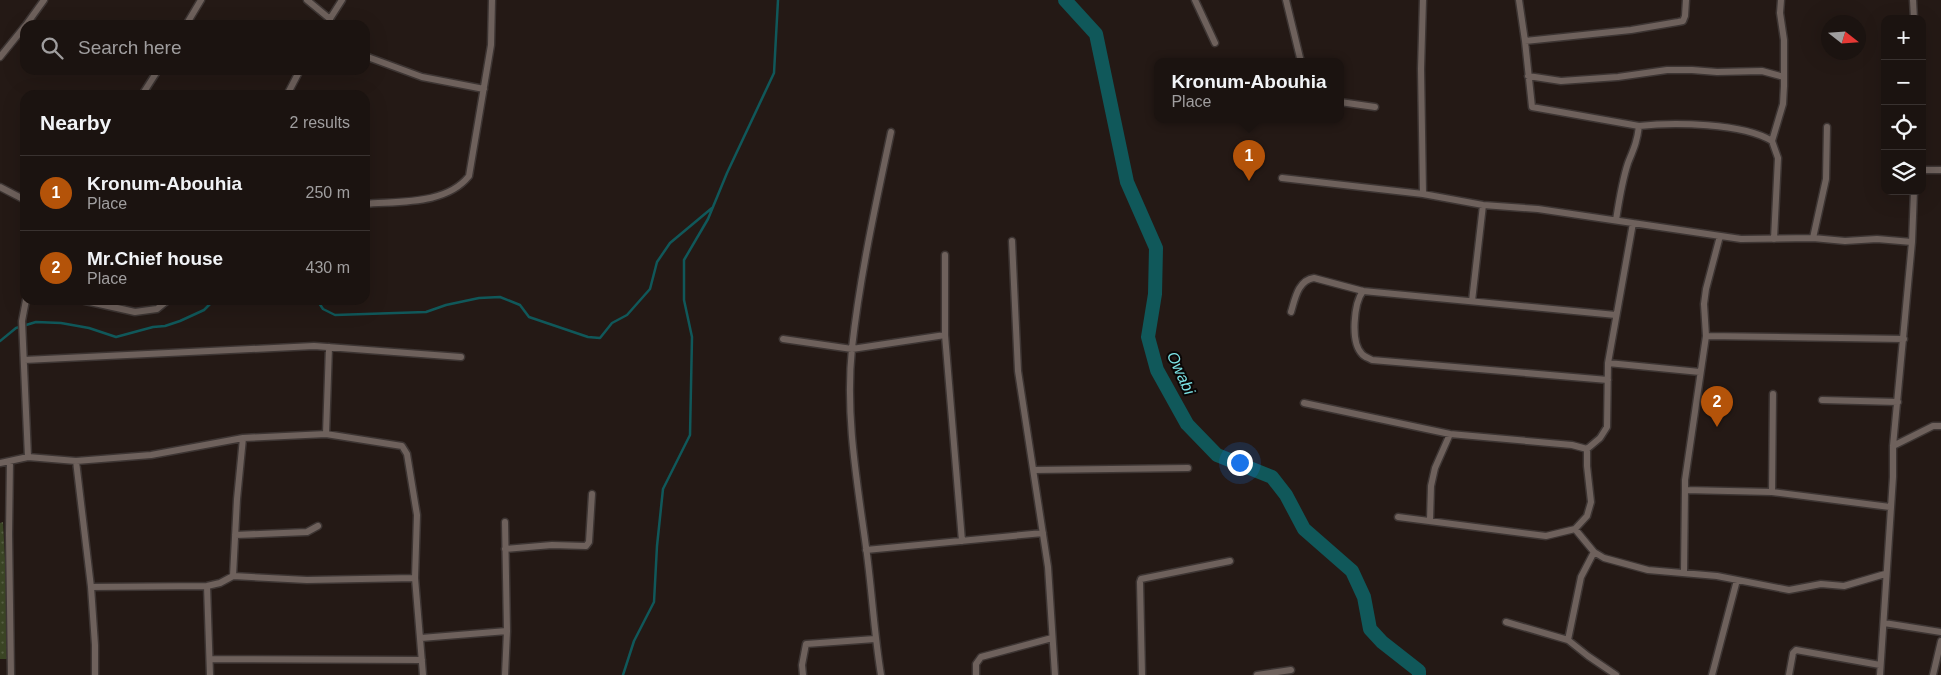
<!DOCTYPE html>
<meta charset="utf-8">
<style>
:root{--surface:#1b1310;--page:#241c19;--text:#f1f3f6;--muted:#a09e9f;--line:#393230;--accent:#b45309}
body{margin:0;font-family:Helvetica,sans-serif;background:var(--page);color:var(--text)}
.controls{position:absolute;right:15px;top:15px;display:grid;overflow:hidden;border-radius:10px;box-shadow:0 5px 20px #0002}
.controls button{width:45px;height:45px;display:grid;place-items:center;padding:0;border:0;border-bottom:1px solid var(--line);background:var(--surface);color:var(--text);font:25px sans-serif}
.compass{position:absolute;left:1821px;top:15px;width:45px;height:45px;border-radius:50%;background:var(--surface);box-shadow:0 5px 20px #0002;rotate:107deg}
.you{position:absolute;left:1239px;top:462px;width:18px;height:18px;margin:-12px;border:4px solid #fff;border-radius:50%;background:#1a73e8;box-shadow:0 0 0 8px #1a73e833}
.badge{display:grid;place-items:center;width:32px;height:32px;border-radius:50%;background:var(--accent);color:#fff;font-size:16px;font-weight:700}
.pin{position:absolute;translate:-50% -41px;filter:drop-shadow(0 1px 2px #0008)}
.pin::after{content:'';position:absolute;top:26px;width:18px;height:15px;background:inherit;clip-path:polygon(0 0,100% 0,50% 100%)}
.popup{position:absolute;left:1154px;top:58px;width:190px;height:65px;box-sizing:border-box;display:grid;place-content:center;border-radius:10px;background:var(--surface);filter:drop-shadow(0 1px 4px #0005);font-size:16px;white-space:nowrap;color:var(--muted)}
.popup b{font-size:19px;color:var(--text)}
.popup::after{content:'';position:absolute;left:50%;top:100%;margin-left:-10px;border:10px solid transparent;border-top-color:var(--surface)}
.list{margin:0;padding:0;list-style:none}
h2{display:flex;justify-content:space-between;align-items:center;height:65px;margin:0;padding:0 20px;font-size:21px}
h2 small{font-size:16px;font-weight:400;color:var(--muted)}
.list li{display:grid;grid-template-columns:32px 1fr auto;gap:15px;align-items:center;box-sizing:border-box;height:75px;padding:0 20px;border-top:1px solid var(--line)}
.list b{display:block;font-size:19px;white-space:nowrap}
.list p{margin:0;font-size:16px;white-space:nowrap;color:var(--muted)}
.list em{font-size:16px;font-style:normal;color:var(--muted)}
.icon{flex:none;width:28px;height:28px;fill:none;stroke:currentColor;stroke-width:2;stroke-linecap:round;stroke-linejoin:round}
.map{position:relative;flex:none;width:1941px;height:675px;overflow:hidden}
.search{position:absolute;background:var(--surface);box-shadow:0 5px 20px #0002;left:20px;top:20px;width:350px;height:55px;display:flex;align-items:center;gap:12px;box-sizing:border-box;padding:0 18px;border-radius:15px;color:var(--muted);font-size:19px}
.panel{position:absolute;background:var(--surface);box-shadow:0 5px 20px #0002;left:20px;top:90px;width:350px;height:215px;border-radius:15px}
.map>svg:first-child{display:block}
.grass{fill:url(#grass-dots)}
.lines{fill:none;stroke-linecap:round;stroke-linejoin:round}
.stream{stroke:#10585a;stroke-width:2.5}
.river{stroke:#10585a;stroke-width:14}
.street-casing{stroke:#3d3533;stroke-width:9}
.street{stroke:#6e615c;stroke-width:6}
.labels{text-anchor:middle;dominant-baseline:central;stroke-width:4;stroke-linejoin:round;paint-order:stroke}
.water-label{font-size:16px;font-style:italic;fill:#7de4e7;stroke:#0a0605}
</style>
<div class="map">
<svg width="1941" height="675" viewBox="0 0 1941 675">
<defs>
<pattern id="grass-dots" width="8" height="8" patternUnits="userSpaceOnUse" patternTransform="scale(1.25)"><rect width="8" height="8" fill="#3a4424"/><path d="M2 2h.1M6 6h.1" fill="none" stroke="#565f43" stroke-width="1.8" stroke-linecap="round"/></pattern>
</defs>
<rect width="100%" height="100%" fill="#241915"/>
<path class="grass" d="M3,522L8,612L7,659H0V523Z"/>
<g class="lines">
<path class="stream" d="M317,300L323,309L335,315L426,312L446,305L479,298L500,297L520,305L529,317L588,337L600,338L612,323L627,315L650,289L657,262L670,243L712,208
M0,341L16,328L36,322L61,323L89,328L116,337L153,327L165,326L180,321L204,310L214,300
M623,675L634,641L654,602L657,546L663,489L690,435L692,337L684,300V260L708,219L727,173L774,73L778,0"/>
<path class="river" d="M1065,0L1096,34L1127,182L1156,248L1155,294L1148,337L1157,370L1187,424L1217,455L1272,477L1286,495L1304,529L1352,571L1364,597L1370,629L1382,642L1419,671V675"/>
<g class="street-casing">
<path id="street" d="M307,0L330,19
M1195,0L1215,43
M1286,0L1301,62
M1519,0L1525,41L1532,107L1639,126
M1913,0L1914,19
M26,25L44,0
M186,25L201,0
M326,25L342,0
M1525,41L1631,30L1678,22L1683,21L1685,16L1686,0
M365,56L422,77L484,89
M0,57L25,26
M1528,76L1561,81L1618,77L1667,70H1692L1717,72L1762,71L1784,77
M142,95L158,70
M287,95L300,70
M1340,102L1375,107
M1772,141L1783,104L1784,86V40L1780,13L1781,0
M1922,170H1941
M1282,178L1423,194L1483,205L1538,209L1741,239L1813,238L1845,241L1877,239L1912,242
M0,187L25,200
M1423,194L1421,69L1423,0
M365,204C399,201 446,205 469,176L491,45L492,0
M1616,220C1619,201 1622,181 1628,163C1634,148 1637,142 1639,126C1673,122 1743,123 1772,141L1778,158L1774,239
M1813,238L1826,179L1827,127
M1012,241L1018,371L1048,567L1055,675
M945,255V335L962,541
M1363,291C1354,303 1350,342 1362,354C1364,357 1369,358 1372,360L1608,380
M26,300L22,321L28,457L76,461L151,455L243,438L326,434L402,446L407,454L417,515L415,578L423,675
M81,300L135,312L157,309L168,300
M1472,301L1483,205
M1291,312C1295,299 1298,280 1314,278L1363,291L1616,315
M1706,336L1704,304L1706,289L1720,236
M783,339L852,349L945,335
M24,360L314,346L461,357
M1608,363L1700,372
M1822,400L1898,402
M1304,403L1450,434L1572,445L1587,449
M326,434L329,347
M1893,446L1933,426H1941
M1587,449L1600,438L1607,427L1608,363L1633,223
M10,461L9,534L11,675
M76,461L91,587L95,645V675
M0,463L28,457
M1034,470L1188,468
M1772,492L1773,394
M1890,507L1772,492L1685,490V480L1706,336L1904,339
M1398,517L1546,536L1575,529L1587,516L1591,502L1587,466V449
M1430,520L1431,486L1435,468L1450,434
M505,522L507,631L505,675
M1575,529L1594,552L1604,558L1648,570L1717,576L1789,590L1821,584L1844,586L1885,574
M235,535L307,532L318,526
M505,549L552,545L586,546L589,542L592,494
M866,550L1043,533
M1684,572L1685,490
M233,576L237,499L243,438
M207,586L210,675
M91,587L207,586L220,583L233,576L307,580L415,578
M1506,622L1568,640L1588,656L1616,675
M1884,623L1941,632
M421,638L507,631
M1568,640L1581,577L1594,552
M210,659L422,660
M803,675L802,665L806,644L875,639
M881,675C874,633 872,590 866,547C857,481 845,415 852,348C860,275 876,203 891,132
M976,675V664L981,657L1052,638
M1142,675L1140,582L1141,579L1230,561
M1257,675L1291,670
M1712,675L1737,580
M1789,675L1793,653L1796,650L1880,665
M1880,675L1893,477V446L1912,242L1914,191
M1933,675L1941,641"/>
</g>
<use href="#street" class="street"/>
</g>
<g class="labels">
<g class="water-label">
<text transform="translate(1181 373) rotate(65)">Owabi</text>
</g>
</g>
</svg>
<div class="controls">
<button>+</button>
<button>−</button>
<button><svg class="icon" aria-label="locate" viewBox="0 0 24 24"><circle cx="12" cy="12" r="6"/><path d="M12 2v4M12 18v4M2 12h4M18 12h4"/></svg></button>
<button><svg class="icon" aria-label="layers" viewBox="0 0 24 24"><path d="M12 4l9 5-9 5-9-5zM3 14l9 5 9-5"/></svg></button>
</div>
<svg class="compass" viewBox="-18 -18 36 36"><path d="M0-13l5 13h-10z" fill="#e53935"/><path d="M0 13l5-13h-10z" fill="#a09e9f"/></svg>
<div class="you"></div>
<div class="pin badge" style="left:1249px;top:181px">1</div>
<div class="popup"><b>Kronum-Abouhia</b>Place</div>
<div class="pin badge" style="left:1717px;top:427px">2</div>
<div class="search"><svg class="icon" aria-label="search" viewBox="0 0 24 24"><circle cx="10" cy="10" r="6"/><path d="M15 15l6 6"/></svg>Search here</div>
<section class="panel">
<h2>Nearby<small>2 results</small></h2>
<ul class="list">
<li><span class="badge">1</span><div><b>Kronum-Abouhia</b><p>Place</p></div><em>250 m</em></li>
<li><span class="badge">2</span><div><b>Mr.Chief house</b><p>Place</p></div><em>430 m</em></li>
</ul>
</section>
</div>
